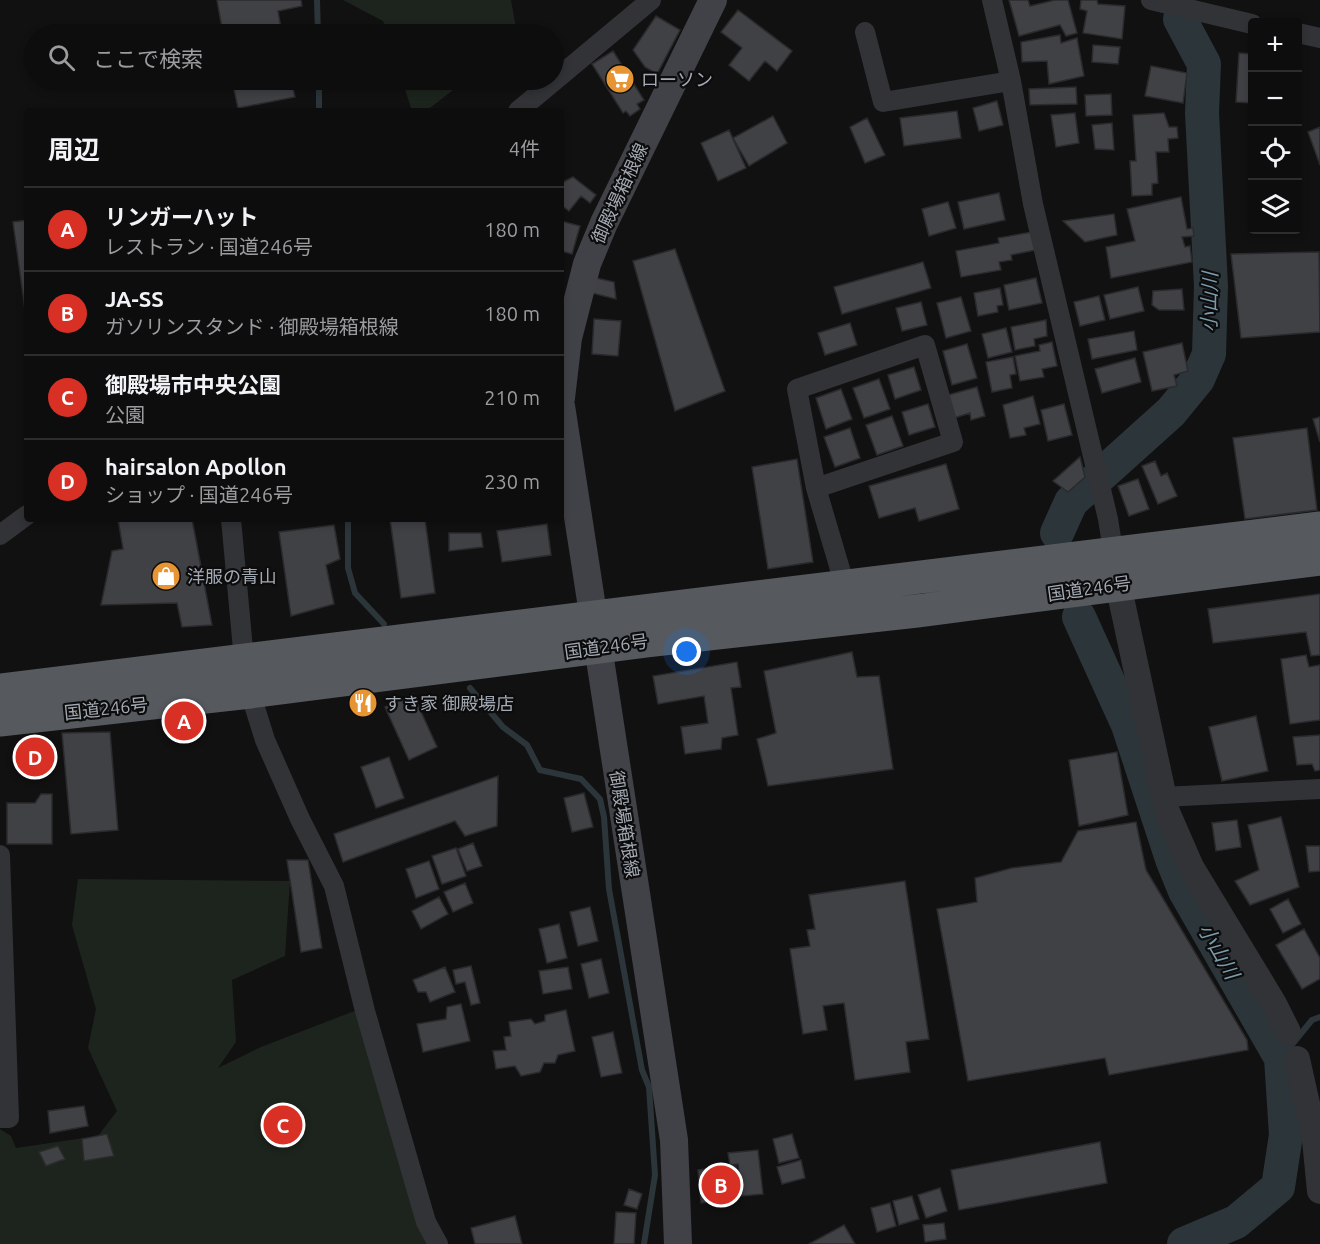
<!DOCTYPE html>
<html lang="ja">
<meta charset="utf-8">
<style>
:root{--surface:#0d0d0e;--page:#1b1b1c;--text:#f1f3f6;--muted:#9a9c9e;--line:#2d2d2e;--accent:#d93025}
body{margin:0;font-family:Ubuntu,"Noto Sans JP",sans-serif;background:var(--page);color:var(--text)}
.controls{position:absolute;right:18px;top:18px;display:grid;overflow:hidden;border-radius:6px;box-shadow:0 3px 9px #0003}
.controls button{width:54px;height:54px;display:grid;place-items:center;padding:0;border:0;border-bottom:2px solid var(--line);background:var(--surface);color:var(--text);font:30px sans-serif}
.you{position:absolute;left:687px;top:652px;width:21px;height:21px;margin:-15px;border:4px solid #fff;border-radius:50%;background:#1a73e8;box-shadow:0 0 0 9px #1a73e833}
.badge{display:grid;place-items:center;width:39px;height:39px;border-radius:50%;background:var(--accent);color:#fff;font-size:20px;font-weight:700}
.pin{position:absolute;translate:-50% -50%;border:3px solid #fff;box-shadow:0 2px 6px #0006}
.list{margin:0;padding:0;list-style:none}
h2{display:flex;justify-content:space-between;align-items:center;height:78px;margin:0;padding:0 24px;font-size:26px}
h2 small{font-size:20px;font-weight:400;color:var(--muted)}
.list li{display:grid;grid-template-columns:39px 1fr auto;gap:18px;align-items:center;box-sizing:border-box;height:84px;padding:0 24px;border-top:2px solid var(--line)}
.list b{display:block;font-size:22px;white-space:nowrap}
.list p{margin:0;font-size:20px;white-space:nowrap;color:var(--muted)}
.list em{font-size:20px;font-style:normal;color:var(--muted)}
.icon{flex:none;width:33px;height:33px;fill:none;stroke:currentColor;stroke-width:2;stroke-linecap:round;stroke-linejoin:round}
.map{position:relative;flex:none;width:1320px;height:1244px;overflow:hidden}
.search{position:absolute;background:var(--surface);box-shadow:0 3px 9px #0003;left:24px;top:24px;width:540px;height:66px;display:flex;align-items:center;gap:15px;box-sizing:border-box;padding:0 21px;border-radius:33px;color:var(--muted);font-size:22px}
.panel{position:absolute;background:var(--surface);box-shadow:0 3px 9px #0003;left:24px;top:108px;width:540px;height:414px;border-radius:6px}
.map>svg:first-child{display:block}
.green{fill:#1d241d}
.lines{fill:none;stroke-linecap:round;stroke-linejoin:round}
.stream{stroke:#2b353a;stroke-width:6}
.river{stroke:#2b353a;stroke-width:34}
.building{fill:#404145;stroke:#2b2b2e;stroke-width:1.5}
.minor{stroke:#323337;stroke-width:20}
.tertiary{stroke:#323337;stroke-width:26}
.secondary{stroke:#404247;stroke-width:28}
.trunk{stroke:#565a5e;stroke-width:33}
.labels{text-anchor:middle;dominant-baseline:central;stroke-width:4.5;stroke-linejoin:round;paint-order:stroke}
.poi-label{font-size:18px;fill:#a3a9b2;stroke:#0c0c0d;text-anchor:start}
.street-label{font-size:18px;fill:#a3a9b2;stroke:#0c0c0d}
.water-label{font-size:20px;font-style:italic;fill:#7b9bac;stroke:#0c0c0d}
</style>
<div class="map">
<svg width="1320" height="1244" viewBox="0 0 1320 1244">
<rect width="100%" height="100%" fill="#111112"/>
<path class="green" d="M343,0H511L517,34H388L383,21Z
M402,80H466L426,111H412Z
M78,879L290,881L285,956L232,980L236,1042L218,1068L261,1047L357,1010L429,1244H0V1129L11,1136L16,1148L98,1136L117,1111L88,1048L96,1009L72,925Z"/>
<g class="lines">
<path class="stream" d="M317,0L318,34
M319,80V111
M348,519V568L355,593L384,624
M470,688L503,727L527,745L540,770L581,779L600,799L604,817L609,889L642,1070L649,1087L655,1175L644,1244
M1281,1058L1312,1020L1320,1017"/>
<path class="river" d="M1057,533L1071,502L1171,412L1198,379L1209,354L1211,286L1202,113L1204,64L1180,19
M1079,617L1128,725L1172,859L1185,891L1281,1058L1286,1135L1278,1187L1236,1222L1184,1244"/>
</g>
<path class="building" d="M217,0H301L302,6L278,11L282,34H223Z
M1009,0H1028L1030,6L1055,0H1068L1077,33L1066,36L1060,25L1019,36Z
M1081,0H1097L1098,4L1125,6L1122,39L1083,33L1087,11L1080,9Z
M738,10L792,51L777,71L765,61L749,81L729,65L742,48L721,32Z
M656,16L680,30L657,74L645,67L633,50Z
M1060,35L1061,43L1077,38L1084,76L1049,84L1047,61L1022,62L1021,42Z
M1093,45L1120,47L1118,64L1092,62Z
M613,51L644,100L637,104L640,109L630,116L626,111L623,113L592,64Z
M1239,53L1252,54V103L1236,102Z
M1151,66L1187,73L1183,103L1145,96Z
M232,80H291L295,97L238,108Z
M1076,87L1077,104L1030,105L1029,89Z
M1111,94L1112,115L1086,116L1085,95Z
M997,101L1003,125L979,131L973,108Z
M957,111L961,138L904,146L900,118Z
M1075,113L1079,143L1056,147L1051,115Z
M1164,113L1169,127H1177L1178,138L1168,139L1169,152H1156L1158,183L1152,184V195L1132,196L1130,161H1136L1133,115Z
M773,116L787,143L749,166L733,138Z
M867,118L885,155L865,163L850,127Z
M1112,123L1114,150L1095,149L1092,125Z
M1320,127V165L1308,132Z
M729,130L746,168L718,181L701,143Z
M573,177L596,195L590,203L581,196L569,211L561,205V183Z
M999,193L1005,220L964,229L958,202Z
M1181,197L1187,229L1193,228L1194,236L1182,237L1185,247L1190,246L1192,262L1111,278L1106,247L1135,241L1127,209Z
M948,202L956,228L929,236L922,209Z
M1114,214L1117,235L1085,242L1063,221Z
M27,220V317H26L13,222Z
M561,221L580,226L572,254L561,251Z
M1032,232L1036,250L1011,255L1012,260L999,262L1001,270L961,277L956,251L999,243L998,238Z
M675,249L725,391L675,411L633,261Z
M1319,252L1320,332L1241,338L1231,254Z
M923,262L931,288L842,314L834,287Z
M596,278L614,282L616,299L592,293Z
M1036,278L1042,303L1009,310L1004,285Z
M1138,287L1144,311L1110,319L1104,295Z
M1000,288L1003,305L997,306L998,312L978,316L974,293Z
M1182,289L1184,310H1159L1152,305L1153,291Z
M1099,296L1105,320L1080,326L1074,302Z
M961,297L971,331L946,338L937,303Z
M921,302L927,325L902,331L896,308Z
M594,319L621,321L618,356L592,354Z
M1046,320L1047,336L1034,339L1035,346L1015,350L1011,327Z
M850,323L857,345L825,355L818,333Z
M1006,328L1012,352L988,358L982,334Z
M1134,331L1137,350L1092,359L1088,339Z
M1052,342L1057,366L1042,369L1044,377L1020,381L1015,356L1040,351L1039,345Z
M1182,343L1188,371L1174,375L1177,386L1152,391L1143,352Z
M967,344L977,378L952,385L943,351Z
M1013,357L1016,374L1010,375L1012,388L992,392L986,362Z
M1135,358L1141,382L1102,393L1095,369Z
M914,367L921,390L895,399L888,375Z
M879,379L890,409L864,418L853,388Z
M977,387L985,416L971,420L970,413L954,418L948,395Z
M841,389L852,419L826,429L816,398Z
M1033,396L1040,424L1024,428L1026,435L1010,438L1003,405Z
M928,404L935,427L909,435L902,412Z
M1064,404L1072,435L1048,441L1041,410Z
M892,416L903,446L877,455L866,425Z
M1320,417V442L1313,419Z
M850,428L860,458L835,467L824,437Z
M1307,428L1317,510L1245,519L1233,438Z
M1080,457L1085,477L1068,492L1053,481Z
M797,459L813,562L768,569L752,467Z
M1155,461L1161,476L1167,473L1177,496L1158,504L1142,466Z
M946,464L959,509L919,521L915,508L879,518L869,486Z
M1138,479L1149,509L1129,516L1118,486Z
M118,519H192L212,625L182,627L177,603L101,605L112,551L123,549Z
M390,519H425L435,593L401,598Z
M547,524L551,555L502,562L497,531Z
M334,525L340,559L326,565L334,604L291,616L279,532Z
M449,533H481L483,547L449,551Z
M1320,594V655L1311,656L1306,632L1213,643L1208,609Z
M852,652L857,677L879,676L893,769L768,786L757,739L776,733L764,671Z
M1306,655L1309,667L1320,665V720L1290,724L1281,659Z
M737,662L741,687L731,688L738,735L722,738L721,749L685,754L681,727L708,723L704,696L658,704L653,676Z
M413,694L437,747L409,760L385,707Z
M1256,716L1268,771L1222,781L1209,727Z
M110,732L118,830L71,834L62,733Z
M1320,735V770L1315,771L1312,764L1297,765L1293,737Z
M1117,752L1128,815L1079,826L1069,760Z
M389,757L404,798L376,808L361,767Z
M498,776L497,826L465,836L455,821L343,862L334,834Z
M584,793L593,827L572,832L564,798Z
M41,794H52V844H7V803H35Z
M1281,817L1299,887L1250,905L1235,881L1259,870L1248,825Z
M1237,820L1241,847L1216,851L1212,823Z
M1136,822L1146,870L1247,1040L1248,1050L1109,1075L1105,1058L968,1081L937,909L977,902L975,878L1012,868L1061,862L1078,831Z
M473,843L482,866L467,871L458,849Z
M1306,846H1320V871L1309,872Z
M456,848L466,876L442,884L432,856Z
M287,860H308L322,948L301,952Z
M429,861L439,889L416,898L406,869Z
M905,881L929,1039L906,1042L910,1072L855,1080L844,1003L823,1006L827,1030L803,1034L790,949L810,946L807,930L815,929L809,895Z
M465,883L473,903L453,912L444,892Z
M439,897L448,914L421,929L412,911Z
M1288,899L1301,924L1283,933L1270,909Z
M590,907L598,941L578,946L570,912Z
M559,924L567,958L547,963L539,929Z
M1304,929L1320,958V979L1302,989L1276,945Z
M601,959L609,993L589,998L581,964Z
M471,966L480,1003L471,1005L465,982L456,984L453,970Z
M445,967L455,992L430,1002L426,992H418L413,980Z
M568,967L572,989L543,994L539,971Z
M461,1004L470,1041L423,1052L417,1024L446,1019L447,1007Z
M566,1010L575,1051L558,1055L555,1063H544L540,1072L521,1076L515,1066L496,1069L493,1051L506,1050L504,1037L511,1036L509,1022L531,1019L535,1024L545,1021V1015Z
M613,1032L622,1073L601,1077L592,1037Z
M84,1106L88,1126L50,1133L48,1111Z
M107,1134L114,1156L84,1161L82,1139Z
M792,1134L799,1158L779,1163L773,1139Z
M1100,1142L1107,1183L959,1210L951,1170Z
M58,1146L65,1159L46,1166L39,1152Z
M758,1150L763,1194L742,1196L738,1164L730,1165L728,1153Z
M801,1160L805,1178L782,1184L777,1167Z
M736,1166L739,1199L701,1203L698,1170Z
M940,1188L947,1211L926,1218L918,1195Z
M629,1189L642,1194L637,1209L624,1205Z
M912,1196L919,1219L899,1225L893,1201Z
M890,1203L896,1226L877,1232L871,1208Z
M616,1212L636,1213L634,1244H614Z
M515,1216L522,1244H475L471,1228Z
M944,1223L946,1239L925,1242L923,1225Z
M844,1225L855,1244H809Z"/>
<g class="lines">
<path class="minor" d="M992,0L1011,81L1033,204L1108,519L1115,563
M1151,0L1252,24
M865,32L883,102L1011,81
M1298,33L1320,38
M518,111L651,0
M816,488L953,442L925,345L797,389L816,488L845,586
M231,519L244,660
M0,535L27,515
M250,692L265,740L300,819L334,886L365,1011L426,1222L438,1244
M1163,797L1320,789
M0,855L9,1118H0"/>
<path class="tertiary" d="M1118,584L1167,812L1191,867L1274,1004L1288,1032
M1297,1059L1315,1140L1320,1191"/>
<path class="secondary" d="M561,398L568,338L587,264L604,223L713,0
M561,406L674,1140L678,1244"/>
<path class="trunk" d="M0,690L1320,528
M0,720L250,692L647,641L917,611L1320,559"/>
</g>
<defs>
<g id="supermarket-disc" transform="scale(1.5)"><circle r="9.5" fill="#e79433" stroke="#0c0c0d"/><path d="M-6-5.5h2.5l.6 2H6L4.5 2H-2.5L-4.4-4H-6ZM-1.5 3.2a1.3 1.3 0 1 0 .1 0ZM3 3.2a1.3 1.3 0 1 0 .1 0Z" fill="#fff"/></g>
<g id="shop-disc" transform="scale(1.5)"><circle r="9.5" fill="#e79433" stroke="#0c0c0d"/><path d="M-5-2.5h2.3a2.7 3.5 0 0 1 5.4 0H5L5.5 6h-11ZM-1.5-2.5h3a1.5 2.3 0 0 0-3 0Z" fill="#fff"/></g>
<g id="restaurant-disc" transform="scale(1.5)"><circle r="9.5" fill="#e79433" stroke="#0c0c0d"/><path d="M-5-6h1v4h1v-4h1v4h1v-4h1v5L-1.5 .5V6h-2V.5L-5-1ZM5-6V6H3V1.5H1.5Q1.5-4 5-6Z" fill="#fff"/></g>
</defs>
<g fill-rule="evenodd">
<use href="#supermarket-disc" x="620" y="79"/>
<use href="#shop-disc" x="166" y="576"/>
<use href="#restaurant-disc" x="363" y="703"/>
</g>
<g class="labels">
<g class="poi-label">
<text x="641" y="79">ローソン</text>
<text x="187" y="576">洋服の青山</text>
<text x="384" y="703">すき家 御殿場店</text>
</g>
<g class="street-label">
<text transform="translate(619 193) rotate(-65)">御殿場箱根線</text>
<text transform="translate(1089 588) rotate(-8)">国道246号</text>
<text transform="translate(606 646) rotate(-8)">国道246号</text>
<text transform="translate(106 708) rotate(-6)">国道246号</text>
<text transform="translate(625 824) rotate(81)">御殿場箱根線</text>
</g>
<g class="water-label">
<text transform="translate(1209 302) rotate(-89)">小山川</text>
<text transform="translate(1219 951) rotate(60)">小山川</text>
</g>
</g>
</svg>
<div class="controls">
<button>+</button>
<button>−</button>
<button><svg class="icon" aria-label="locate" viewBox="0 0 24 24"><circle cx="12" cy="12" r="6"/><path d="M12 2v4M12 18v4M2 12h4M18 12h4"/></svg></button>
<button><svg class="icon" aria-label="layers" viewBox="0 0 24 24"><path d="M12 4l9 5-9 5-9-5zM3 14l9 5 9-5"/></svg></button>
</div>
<div class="you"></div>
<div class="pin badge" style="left:184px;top:721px">A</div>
<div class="pin badge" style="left:721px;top:1185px">B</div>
<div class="pin badge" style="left:283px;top:1125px">C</div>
<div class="pin badge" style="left:35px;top:757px">D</div>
<div class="search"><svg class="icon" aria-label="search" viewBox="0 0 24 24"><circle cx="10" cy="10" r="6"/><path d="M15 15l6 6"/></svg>ここで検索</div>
<section class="panel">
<h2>周辺<small>4件</small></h2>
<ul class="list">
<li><span class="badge">A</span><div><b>リンガーハット</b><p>レストラン · 国道246号</p></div><em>180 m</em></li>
<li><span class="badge">B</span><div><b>JA-SS</b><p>ガソリンスタンド · 御殿場箱根線</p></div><em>180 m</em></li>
<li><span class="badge">C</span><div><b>御殿場市中央公園</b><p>公園</p></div><em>210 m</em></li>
<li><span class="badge">D</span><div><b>hairsalon Apollon</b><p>ショップ · 国道246号</p></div><em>230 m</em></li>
</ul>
</section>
</div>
